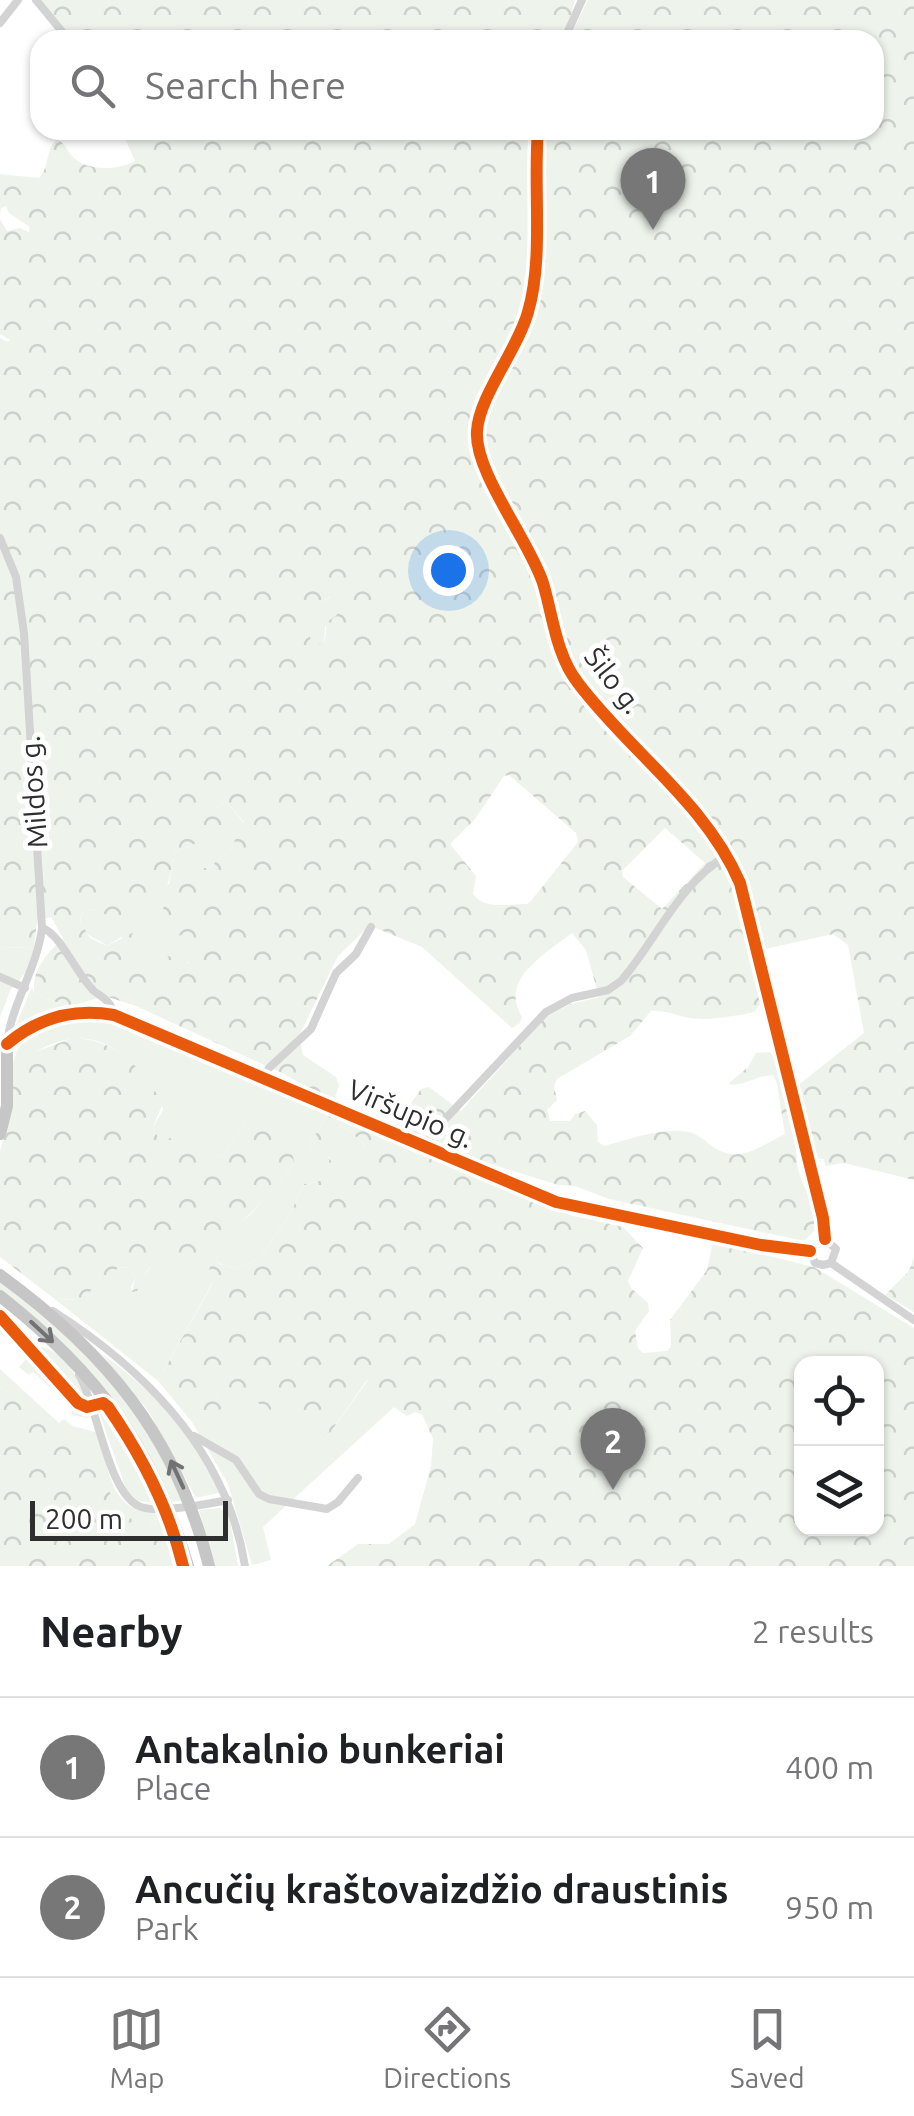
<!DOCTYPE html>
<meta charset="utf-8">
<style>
:root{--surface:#fff;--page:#f2f2f2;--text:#202124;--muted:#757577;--line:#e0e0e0;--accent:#777}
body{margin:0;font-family:Ubuntu,sans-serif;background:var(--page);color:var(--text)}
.controls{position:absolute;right:30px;bottom:30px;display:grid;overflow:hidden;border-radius:20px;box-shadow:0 2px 8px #0004}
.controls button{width:90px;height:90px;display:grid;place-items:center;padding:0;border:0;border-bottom:2px solid var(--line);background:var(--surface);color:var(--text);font:50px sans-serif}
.scale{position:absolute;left:30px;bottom:25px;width:198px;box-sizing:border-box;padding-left:10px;border:5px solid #2e2e2e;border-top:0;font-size:28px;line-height:35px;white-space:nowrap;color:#2e2e2e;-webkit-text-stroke:8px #fff;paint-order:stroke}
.you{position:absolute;left:448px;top:570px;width:35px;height:35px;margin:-25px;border:8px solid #fff;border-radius:50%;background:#1a73e8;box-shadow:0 0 0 15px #1a73e833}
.badge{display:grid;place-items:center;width:65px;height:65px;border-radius:50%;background:var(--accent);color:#fff;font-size:32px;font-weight:700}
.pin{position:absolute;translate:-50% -82px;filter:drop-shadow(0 2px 5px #0008)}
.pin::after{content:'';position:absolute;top:52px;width:35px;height:30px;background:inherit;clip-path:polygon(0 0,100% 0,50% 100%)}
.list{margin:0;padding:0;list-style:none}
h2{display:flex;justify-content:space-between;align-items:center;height:130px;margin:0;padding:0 40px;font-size:42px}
h2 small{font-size:32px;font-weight:400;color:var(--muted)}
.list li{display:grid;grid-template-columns:65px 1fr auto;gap:30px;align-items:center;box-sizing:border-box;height:140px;padding:0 40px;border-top:2px solid var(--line)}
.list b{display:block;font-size:38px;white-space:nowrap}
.list p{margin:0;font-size:32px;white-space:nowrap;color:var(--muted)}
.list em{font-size:32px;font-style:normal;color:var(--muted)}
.icon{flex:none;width:55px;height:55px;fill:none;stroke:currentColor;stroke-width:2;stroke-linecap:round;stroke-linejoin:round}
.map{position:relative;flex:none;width:914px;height:1566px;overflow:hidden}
.search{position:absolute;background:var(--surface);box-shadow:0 2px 8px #0004;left:30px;right:30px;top:30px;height:110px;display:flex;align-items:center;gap:25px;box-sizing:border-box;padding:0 35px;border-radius:30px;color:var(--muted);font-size:38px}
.sheet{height:410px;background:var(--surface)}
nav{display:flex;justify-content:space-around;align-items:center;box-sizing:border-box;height:140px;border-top:2px solid var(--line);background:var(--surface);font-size:28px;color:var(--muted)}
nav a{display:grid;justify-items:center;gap:5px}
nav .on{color:var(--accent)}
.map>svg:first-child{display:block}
.grass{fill:#eef4ec}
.forest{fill:url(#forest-crowns);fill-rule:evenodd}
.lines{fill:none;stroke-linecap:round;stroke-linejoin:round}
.street{stroke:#d3d3d3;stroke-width:8}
.primary{stroke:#c6c6c6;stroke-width:12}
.cycleway-casing{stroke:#fff;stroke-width:19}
.cycleway{stroke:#e8590c;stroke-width:12}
.oneway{stroke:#727272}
.labels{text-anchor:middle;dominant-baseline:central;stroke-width:10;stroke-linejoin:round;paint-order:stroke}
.street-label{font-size:28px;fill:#2e2e2e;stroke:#fff}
</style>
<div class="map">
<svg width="914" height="1566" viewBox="0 0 914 1566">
<defs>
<pattern id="forest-crowns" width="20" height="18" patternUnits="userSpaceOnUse" patternTransform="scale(2.5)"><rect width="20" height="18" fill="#eef4ec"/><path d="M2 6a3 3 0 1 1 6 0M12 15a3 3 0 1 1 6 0" fill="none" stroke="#ccd2cb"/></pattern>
</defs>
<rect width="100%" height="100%" fill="#fff"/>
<path class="grass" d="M331,597L337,615L325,627L324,645H310L311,607Z
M226,801L244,823L231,848L208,869L182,935L190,962L155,963L121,937L107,946C95,936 77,936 81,914L90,909L110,916L169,884L175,852L197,843L212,810Z
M34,947L28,970L11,989L0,1017V948Z
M32,987L34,993L68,1007L15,1028Z
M96,1018L136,1027L330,1110L309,1146L325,1170L320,1181L304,1184L290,1214L259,1259L234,1269L215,1261L213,1282L158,1381L56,1300L81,1299L118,1267L129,1268L135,1279L131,1287L133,1292L153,1263L160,1259L174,1262L217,1242L251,1214L294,1165L246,1121L223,1156L217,1158C190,1139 189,1143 158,1137L153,1127L163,1110C160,1094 148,1083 137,1070C98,1024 57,1033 12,1068C20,1024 57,1019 96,1018Z
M340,1126L348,1129L365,1146L347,1168L333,1163L328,1156L332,1134Z
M0,1280L80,1344L145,1424L185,1500L172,1502L145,1447L125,1416L0,1290Z
M0,1310L29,1336V1345L24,1351L0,1333Z
M43,1347C71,1356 84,1389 91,1415L88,1418L71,1415L73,1408L33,1372L29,1375L19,1367L36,1348Z
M101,1353C144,1385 207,1437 219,1493L196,1498L149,1412Z
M0,1369L59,1423L64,1419L73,1426L99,1433C110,1473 110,1517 164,1512L169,1534L161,1524L134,1523L112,1499L102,1471L0,1386Z
M368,1380L394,1407L263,1527L271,1560L252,1565L228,1484L192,1422L222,1408L217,1393L222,1382L325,1440Z
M90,1386L142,1465L160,1503L136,1501L127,1492Z
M220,1508L229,1515L238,1566H214L199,1510Z"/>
<path class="forest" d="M36,0H575L564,40H69Z
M588,0H914V1180L844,1163L825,1166L824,1159H813L797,1086L864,1033L848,945L833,934L765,949L744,874L716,823L584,678L572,689C609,745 668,784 707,840C740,887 750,945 764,1000L754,1012C737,1016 707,1021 690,1018C676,1016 665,1009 651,1011L630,1036L557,1079L554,1086L557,1100L547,1110L550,1121H570L575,1114L585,1111L597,1125L598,1142L604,1146C629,1139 657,1129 683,1131C695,1132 703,1139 712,1146C738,1165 759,1147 785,1134L777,1084L773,1075C758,1075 740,1088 728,1084L748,1067L756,1053L770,1052L780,1064L797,1156C795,1182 819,1201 815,1230L804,1241L609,1199L575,1186L558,1185L437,1147L393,1128L421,1089L429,1087L461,1111L547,1016L571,1004L599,997L586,950L572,933C547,953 498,979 522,1017L520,1023L512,1028L422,947L376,928H367L338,956L299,1036L303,1055L336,1077L339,1086L333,1102L284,1074L136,1006L105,996L68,1007L34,993C32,968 48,953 63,938L51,917L37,921L34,947L0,948V338L8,342L10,340L0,334V219L7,231L20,228L29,232L30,227L9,213L6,206L1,208L0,217V174L39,178C50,167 45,149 57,139C66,144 66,150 73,157C88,172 119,170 135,161L121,130H874V40L569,38ZM330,597L337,615L327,622L324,645L310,644L312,607ZM509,775L576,833L578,842L531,901L527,904C509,904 484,910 473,894L476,876L450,844L475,819L504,776ZM226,801L244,822L231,848L208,869L194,865L178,876L155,926L168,938L182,935V950L189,963L168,956L155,962L148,958L144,940L132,933L107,946L90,938L80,921L81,914L90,909L110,916L117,928C128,929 129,924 139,920C165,910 170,878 175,852L197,843L212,851L224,841L229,821L213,809ZM665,828L705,863L662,909L623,877L622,871Z
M73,1038C117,1039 141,1068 163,1103L153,1127L158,1137L194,1141L217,1158L223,1156L246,1121L259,1120C274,1133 295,1144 294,1165C264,1199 233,1239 190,1258C159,1271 157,1244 137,1291L132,1292L135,1279L129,1268L119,1267L81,1299L56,1300L0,1257V1151L11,1104L12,1068L29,1054Z
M330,1110L570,1215L623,1227L643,1248L628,1281L631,1288L648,1303L649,1311L635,1331L638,1348L643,1353L667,1351L671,1347L670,1320L707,1270L713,1242L814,1267L914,1328V1566H327L358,1544H389L415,1524L431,1466L433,1439L423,1416L416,1412L407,1416L394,1407L367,1380L325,1440L222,1383L217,1393L223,1408L192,1422L158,1381L213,1283L209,1269L214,1261L234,1269L259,1259L290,1214L304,1184L320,1181L324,1170L309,1146ZM340,1126L348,1129L365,1146L347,1167L333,1163L328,1157L335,1153L338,1143L332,1134ZM802,1364H876V1528H802Z
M914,1257V1312L885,1295L909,1271Z
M0,1386L103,1471L112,1499L134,1522L161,1524L169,1534L179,1566H0Z"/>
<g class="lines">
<path class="street" d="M36,0L69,40
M0,23L18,0
M564,40L582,0
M538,130C533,187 544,258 528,312C518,349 479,396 477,431C474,472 529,540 543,583C553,616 556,655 578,683C630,752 705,802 740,883L823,1218L825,1239
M0,538L16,577L24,633L42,928C37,969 11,1004 7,1044
M42,928C60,933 77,975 94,991C104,999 111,1001 114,1015
M0,977L25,988
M7,1044C38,1018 74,1008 114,1015L556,1202L761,1245L810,1251
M264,1077L269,1068L311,1029L336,973L356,954L371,927
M426,1147L434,1131L546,1012L572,998L608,990L621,981C657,939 678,885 727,855
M825,1239L836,1249L831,1263
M810,1251L815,1263L823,1265L831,1263L914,1320
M53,1311C147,1371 227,1452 245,1566
M79,1375C98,1406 108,1496 141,1507C159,1513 208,1504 228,1500
M194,1436L236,1460L259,1494L269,1499L327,1509L338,1502L358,1478"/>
<path class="primary" d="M0,1134L7,1106V1044
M0,1275C106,1352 176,1436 209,1566
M0,1296C98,1373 153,1447 188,1566"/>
<g class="cycleway-casing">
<path id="cycleway" d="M538,130C533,187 544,258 528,312C518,349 479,396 477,431C474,472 529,540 543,583C553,616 556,655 578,683C630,752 705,802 740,883L823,1218L825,1239
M7,1044C38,1018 74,1008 114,1015L556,1202L761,1245L810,1251
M0,1316L78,1403L87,1407L103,1403L108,1407C142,1456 169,1508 183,1566"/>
</g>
<use href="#cycleway" class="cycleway"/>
</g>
<defs><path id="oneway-shaft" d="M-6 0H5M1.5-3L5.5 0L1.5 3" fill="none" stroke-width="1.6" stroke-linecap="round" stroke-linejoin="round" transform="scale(2.5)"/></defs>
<g class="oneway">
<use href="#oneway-shaft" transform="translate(42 1332) rotate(43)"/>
<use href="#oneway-shaft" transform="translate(177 1474) rotate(-115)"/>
</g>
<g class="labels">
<g class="street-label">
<text transform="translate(614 680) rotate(52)">Šilo g.</text>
<text transform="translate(33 792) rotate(-94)">Mildos g.</text>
<text transform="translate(411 1113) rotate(23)">Viršupio g.</text>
</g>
</g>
</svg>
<div class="controls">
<button><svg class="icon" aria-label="locate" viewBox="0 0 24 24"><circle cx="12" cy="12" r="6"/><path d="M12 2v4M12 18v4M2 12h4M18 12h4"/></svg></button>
<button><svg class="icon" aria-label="layers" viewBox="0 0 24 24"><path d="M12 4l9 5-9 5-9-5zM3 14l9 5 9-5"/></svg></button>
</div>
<div class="scale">200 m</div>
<div class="you"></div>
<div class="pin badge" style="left:653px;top:230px">1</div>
<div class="pin badge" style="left:613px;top:1490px">2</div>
<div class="search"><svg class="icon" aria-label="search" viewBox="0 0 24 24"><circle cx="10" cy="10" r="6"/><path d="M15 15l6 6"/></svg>Search here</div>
</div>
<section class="sheet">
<h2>Nearby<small>2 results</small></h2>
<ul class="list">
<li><span class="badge">1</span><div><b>Antakalnio bunkeriai</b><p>Place</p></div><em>400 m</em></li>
<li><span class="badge">2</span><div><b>Ancučių kraštovaizdžio draustinis</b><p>Park</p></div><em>950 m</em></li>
</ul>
</section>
<nav>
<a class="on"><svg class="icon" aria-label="map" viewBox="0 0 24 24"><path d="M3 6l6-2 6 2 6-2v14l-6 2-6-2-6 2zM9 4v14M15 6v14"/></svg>Map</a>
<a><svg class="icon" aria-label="directions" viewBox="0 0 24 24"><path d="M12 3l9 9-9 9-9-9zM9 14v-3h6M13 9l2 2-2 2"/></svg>Directions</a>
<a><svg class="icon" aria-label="saved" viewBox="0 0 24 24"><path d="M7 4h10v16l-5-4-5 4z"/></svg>Saved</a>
</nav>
